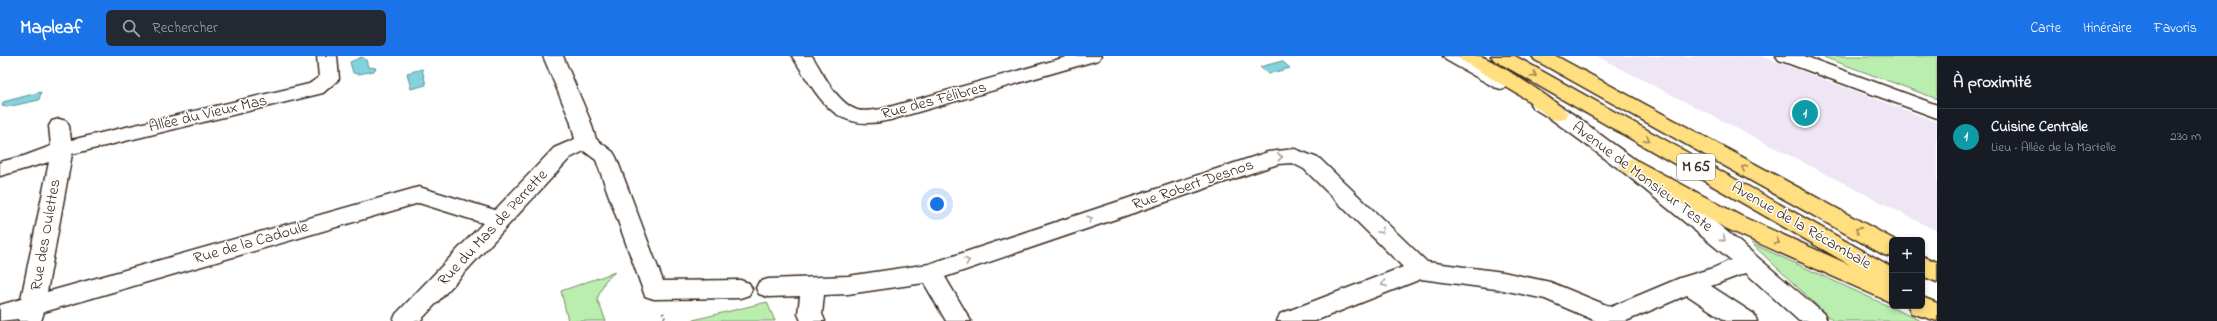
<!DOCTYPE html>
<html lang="fr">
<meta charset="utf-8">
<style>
:root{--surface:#171b24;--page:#242831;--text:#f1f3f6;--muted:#9ea1a6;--line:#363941;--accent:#1a73e8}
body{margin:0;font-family:"Indie Flower",sans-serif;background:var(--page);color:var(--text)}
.controls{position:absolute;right:12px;bottom:12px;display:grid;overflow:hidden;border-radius:6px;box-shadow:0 2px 6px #0003}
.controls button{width:36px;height:36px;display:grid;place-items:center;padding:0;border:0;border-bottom:1px solid var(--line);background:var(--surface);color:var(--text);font:20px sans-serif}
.you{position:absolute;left:937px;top:148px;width:14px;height:14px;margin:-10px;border:3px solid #fff;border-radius:50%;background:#1a73e8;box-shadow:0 0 0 6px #1a73e833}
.badge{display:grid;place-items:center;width:26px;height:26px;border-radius:50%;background:var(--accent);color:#fff;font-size:13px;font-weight:700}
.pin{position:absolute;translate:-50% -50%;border:2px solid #fff;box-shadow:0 1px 4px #0006}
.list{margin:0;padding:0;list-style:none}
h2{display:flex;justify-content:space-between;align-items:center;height:52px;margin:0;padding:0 16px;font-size:17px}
h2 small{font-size:13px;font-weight:400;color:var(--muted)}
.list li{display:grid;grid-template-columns:26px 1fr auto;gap:12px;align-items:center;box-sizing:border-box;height:56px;padding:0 16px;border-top:1px solid var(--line)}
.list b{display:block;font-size:15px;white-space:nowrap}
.list p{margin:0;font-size:13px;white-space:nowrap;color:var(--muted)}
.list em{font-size:13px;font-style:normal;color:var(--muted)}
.icon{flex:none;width:22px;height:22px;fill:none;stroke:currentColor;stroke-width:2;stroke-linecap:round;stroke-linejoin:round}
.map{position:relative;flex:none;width:1937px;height:265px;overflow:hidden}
header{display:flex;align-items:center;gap:24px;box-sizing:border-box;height:56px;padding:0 20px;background:var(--accent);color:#fff}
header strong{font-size:19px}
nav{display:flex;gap:22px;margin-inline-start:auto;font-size:14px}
.search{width:280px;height:36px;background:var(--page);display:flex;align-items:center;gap:10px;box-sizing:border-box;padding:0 14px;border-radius:6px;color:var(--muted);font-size:15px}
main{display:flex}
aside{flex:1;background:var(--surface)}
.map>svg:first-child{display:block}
.built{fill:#eee6f4}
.green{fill:#b9eeaf;stroke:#7a8c66}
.water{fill:#82d3dd;stroke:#668f91}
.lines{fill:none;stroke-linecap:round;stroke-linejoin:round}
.minor-casing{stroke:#3b2a1e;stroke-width:3}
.major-casing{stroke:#3b2a1e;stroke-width:3}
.path{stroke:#3b2a1e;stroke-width:2.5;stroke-dasharray:1 3;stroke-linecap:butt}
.minor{fill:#fff;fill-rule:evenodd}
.major{fill:#ffdf80;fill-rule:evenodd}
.oneway{stroke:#9d844f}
.oneway2{stroke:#a79f9a}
.labels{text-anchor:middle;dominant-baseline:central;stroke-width:3;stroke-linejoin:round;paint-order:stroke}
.shield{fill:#fff;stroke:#766a62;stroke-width:1}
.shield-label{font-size:15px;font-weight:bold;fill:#3b2a1e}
.street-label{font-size:16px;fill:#3b2a1e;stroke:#fff}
</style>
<header>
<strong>Mapleaf</strong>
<div class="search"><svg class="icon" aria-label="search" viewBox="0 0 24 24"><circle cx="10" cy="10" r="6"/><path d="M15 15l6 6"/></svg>Rechercher</div>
<nav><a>Carte</a><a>Itinéraire</a><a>Favoris</a></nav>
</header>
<main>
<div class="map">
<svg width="1937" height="265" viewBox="0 0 1937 265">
<rect width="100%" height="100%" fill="#fff"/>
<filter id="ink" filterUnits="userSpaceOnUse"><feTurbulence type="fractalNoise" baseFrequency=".025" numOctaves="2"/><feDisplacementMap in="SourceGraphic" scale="8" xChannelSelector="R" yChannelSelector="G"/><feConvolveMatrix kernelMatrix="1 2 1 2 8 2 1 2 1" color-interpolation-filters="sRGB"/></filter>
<g filter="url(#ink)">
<path class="built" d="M1596,0H1761L1937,66V175Z"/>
<path class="green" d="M1821,0H1937V43Z
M1751,187L1921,265H1833Z
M615,216L605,225L597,243L606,265H568L561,235Z
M767,246L775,265H689Z"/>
<path class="water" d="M362,1L366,4L368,11L376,12L374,15L359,18L353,17L350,6Z
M1282,5L1290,12L1268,18L1260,11Z
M422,13L426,29L411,33L407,17Z
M41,36L39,44L7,51L2,50L3,46Z"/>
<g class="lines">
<g class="minor-casing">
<path id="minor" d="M317,0H337L339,23L323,37L72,98L47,236L419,131L495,154L554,92L575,83L570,64L543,0H563L590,64L596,83L613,96L616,101L663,225L740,224L749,227L752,233L749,239L740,242L654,243L645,240L596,104L584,95L570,102L420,265H393L396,258L483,167L419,147L44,256L41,265H19L18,263L0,265V249L21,243L49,106L0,120V106L24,100L51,90L49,70L52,65L59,63L66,65L69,70L71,84L309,28L319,21Z
M792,0H812C823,17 836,46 857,54C864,56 874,54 882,53L1070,0H1101L1098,4L890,64C833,78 819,41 792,0Z
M1443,0H1467L1508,23L1511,27L1508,31L1501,33L1494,31L1446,4Z
M1776,0H1804L1937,49V62L1779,4Z
M1540,42C1565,48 1588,70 1609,85C1685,138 1754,198 1824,258L1827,265H1799L1746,217L1711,230L1754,258L1757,265H1726L1687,239L1626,265H1596L1545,243L1503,234L1421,223L1315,265H1277L1280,258L1403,211L1304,113L1292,107L1278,108L945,221L971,265H946L924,227L848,238L824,239L822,258L825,265H801L798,258L800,240L768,241L759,238L756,232L759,226L768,223L848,220L929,208L1268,96L1295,93L1320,103L1427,206L1503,216L1550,226L1611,251L1680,222L1713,212L1731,204L1622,115L1551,63L1533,52L1530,48L1533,44Z"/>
</g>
<g class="major-casing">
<path id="major" d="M1458,0C1465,0 1473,0 1480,0C1491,2 1562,48 1568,58L1565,63L1558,64L1551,63L1526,43L1461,4Z
M1491,0H1515L1892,211V247L1725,172L1622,115L1619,110L1622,105L1630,103L1638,105L1741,160L1850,209L1494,4Z
M1532,0H1556L1895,184H1892V201L1884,199L1535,4Z
M1922,200L1937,206V226L1922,220Z
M1922,241L1937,247V265L1911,257L1908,250H1922Z"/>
</g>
<path class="path" d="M663,257L666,265"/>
<use href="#minor" class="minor"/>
<use href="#major" class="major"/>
</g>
<defs><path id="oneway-chevron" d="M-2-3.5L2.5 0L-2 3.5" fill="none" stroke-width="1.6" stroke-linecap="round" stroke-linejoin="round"/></defs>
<g class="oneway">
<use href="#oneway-chevron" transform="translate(1534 19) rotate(30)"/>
<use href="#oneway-chevron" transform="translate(1647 83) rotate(30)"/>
<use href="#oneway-chevron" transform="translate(1744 112) rotate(-151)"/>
<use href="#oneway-chevron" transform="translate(1858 174) rotate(-151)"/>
<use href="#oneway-chevron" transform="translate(1777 186) rotate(25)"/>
</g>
<g class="oneway2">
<use href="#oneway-chevron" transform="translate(1280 101) rotate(-6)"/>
<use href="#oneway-chevron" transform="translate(1090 163) rotate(-19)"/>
<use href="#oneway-chevron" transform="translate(1381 175) rotate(45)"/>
<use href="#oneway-chevron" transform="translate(1723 183) rotate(41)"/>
<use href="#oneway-chevron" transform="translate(967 205) rotate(-19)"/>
<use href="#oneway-chevron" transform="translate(1384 228) rotate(159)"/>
</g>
</g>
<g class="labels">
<rect class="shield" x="1677" y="98" width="38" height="26" rx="3"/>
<g class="shield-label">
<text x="1696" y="111">M 65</text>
</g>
<g class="street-label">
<text transform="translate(934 45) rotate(-15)">Rue des Félibres</text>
<text transform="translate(208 58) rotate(-13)">Allée du Vieux Mas</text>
<text transform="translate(1642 121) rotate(37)">Avenue de Monsieur Teste</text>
<text transform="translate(1193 129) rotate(-19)">Rue Robert Desnos</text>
<text transform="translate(1801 170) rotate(30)">Avenue de la Récambale</text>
<text transform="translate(493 172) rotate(-47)">Rue du Mas de Perrette</text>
<text transform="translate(46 179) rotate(-80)">Rue des Oulettes</text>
<text transform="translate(251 187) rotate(-16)">Rue de la Cadoule</text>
</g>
</g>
</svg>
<div class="controls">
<button>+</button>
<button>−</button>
</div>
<div class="you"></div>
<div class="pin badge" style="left:1805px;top:57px;background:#0f9aa8">1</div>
</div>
<aside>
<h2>À proximité<small></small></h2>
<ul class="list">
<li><span class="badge" style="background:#0f9aa8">1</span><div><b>Cuisine Centrale</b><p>Lieu · Allée de la Martelle</p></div><em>230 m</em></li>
</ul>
</aside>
</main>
